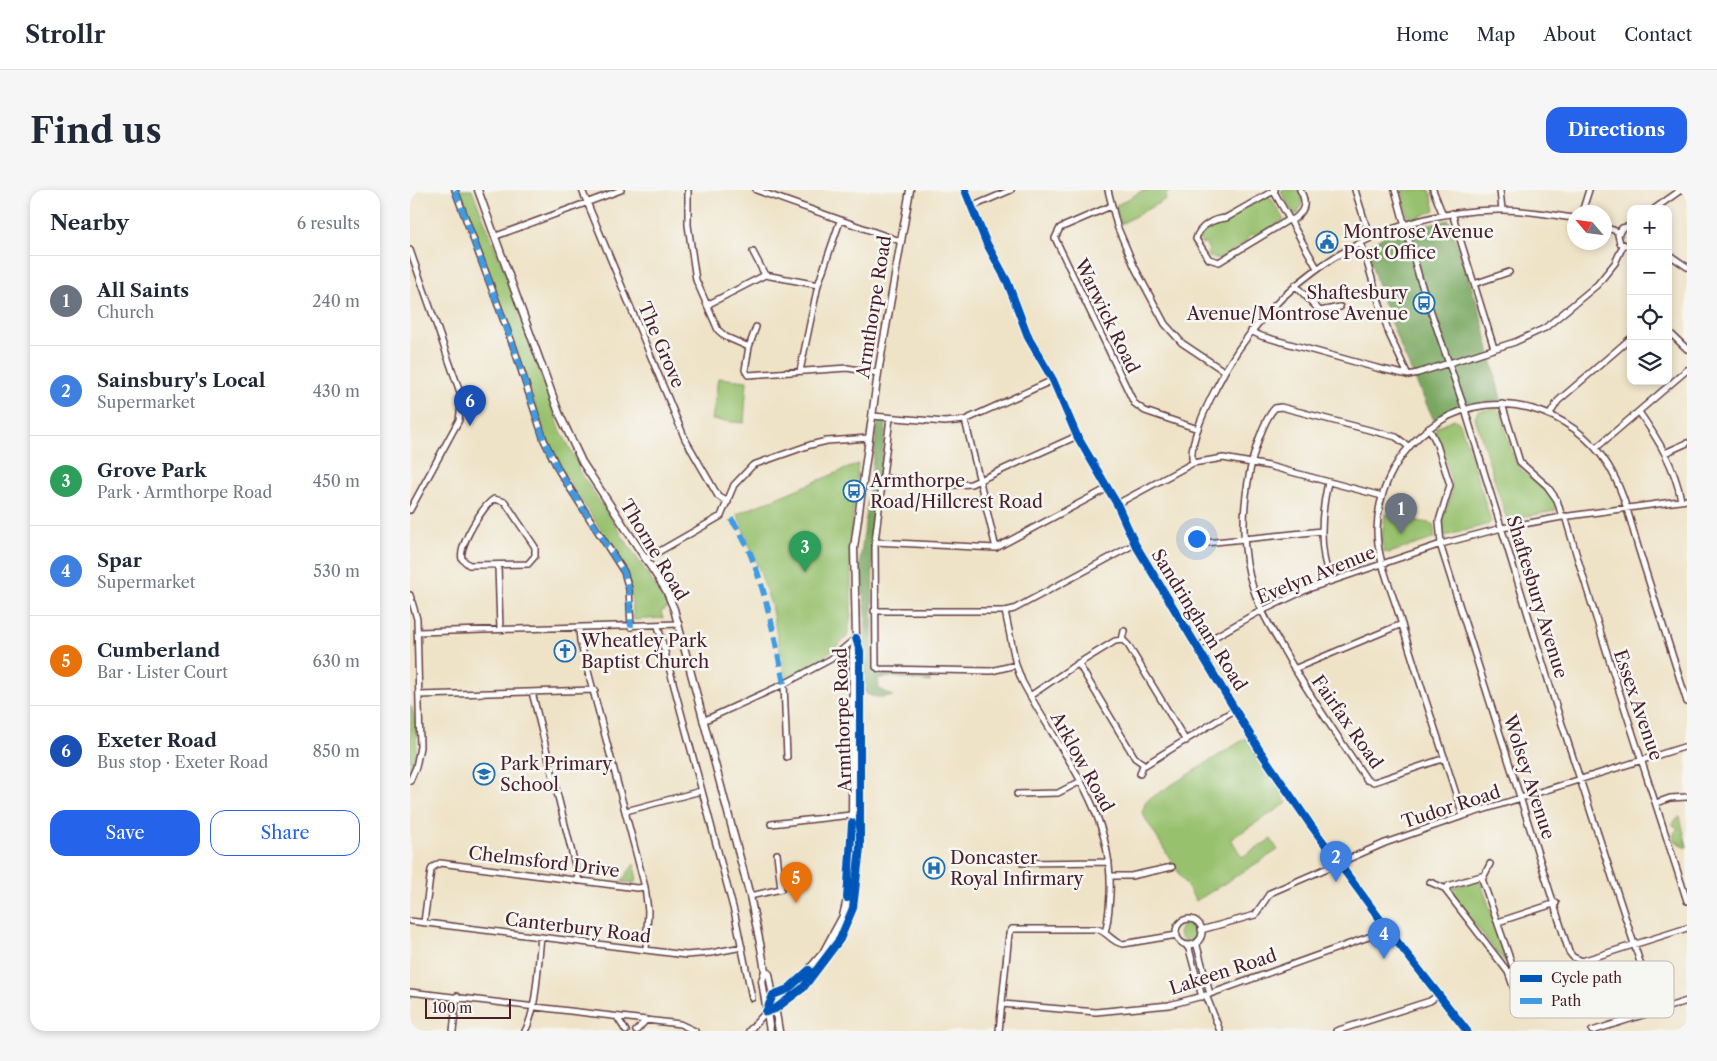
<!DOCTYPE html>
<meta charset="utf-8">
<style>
:root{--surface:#fff;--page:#f6f6f7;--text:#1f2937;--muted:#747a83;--line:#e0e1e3;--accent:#2563eb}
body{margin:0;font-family:"Libre Caslon Text",serif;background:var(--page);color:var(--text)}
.controls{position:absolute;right:15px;top:15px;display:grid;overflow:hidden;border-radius:10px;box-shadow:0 2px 8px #0003}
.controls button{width:45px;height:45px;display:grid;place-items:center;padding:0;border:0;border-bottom:1px solid var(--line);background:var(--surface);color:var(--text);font:25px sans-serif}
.compass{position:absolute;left:1157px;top:15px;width:45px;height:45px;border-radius:50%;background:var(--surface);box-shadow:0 2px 8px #0003;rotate:298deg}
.scale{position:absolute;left:15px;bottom:12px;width:86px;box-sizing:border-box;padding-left:5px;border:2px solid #4a1f2b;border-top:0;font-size:14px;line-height:18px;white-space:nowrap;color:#4a1f2b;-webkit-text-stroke:4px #f6f6f2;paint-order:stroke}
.you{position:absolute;left:786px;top:348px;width:18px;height:18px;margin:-12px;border:4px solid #fff;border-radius:50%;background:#1a73e8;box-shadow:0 0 0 8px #1a73e833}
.badge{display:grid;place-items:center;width:32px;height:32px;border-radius:50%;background:var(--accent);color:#fff;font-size:16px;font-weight:700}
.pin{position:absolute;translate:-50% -41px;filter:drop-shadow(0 1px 2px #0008)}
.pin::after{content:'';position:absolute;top:26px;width:18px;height:15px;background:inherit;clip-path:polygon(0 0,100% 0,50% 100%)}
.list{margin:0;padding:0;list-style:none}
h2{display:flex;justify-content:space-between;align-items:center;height:65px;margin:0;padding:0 20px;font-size:21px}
h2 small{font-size:16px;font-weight:400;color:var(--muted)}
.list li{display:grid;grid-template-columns:32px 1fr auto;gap:15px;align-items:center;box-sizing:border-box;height:90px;padding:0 20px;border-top:1px solid var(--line)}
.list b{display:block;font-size:19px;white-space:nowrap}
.list p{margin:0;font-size:16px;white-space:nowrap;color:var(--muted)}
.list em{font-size:16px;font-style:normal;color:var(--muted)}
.actions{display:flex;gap:10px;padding:15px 20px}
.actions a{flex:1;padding:11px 0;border:1px solid var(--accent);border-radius:15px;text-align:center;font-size:18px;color:var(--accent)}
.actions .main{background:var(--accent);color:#fff}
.icon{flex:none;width:28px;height:28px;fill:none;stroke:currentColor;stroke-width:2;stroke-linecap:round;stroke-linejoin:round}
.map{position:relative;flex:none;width:1277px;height:841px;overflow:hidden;border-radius:15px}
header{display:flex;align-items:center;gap:30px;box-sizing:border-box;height:70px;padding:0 25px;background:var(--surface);border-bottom:1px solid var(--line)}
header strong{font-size:24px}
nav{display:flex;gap:28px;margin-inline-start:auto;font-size:18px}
.intro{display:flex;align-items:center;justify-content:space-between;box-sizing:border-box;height:120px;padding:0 30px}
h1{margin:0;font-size:35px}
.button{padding:12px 22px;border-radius:15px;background:var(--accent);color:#fff;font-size:18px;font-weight:700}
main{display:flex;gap:30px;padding:0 30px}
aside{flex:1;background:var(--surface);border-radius:15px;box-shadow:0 2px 8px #0003}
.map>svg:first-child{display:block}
.green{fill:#97c16d;stroke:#70704c}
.forest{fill:#79a760;stroke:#626346}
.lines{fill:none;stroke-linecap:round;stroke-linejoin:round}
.minor-casing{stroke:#633c42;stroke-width:8}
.tertiary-casing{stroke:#633c42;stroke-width:9}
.minor{stroke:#fff;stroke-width:5}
.tertiary{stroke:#fff;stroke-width:6}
.quiet{stroke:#409be1;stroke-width:6;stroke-dasharray:12 6;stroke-linecap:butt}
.cycleway-casing{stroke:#f6f6f2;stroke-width:11}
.cycleway{stroke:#0057b8;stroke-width:8}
.labels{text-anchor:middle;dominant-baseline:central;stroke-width:5;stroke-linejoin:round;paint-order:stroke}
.poi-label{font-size:18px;fill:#4a1f2b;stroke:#f6f6f2;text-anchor:start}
.street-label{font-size:18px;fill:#4a1f2b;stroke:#f6f6f2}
.key{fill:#f6f6f2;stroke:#c2b6b6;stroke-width:1}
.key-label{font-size:14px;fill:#4a1f2b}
</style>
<header>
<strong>Strollr</strong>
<nav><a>Home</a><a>Map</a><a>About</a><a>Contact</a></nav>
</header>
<div class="intro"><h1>Find us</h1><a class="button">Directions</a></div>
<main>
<aside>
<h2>Nearby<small>6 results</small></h2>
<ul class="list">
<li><span class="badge" style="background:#6b7280">1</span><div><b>All Saints</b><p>Church</p></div><em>240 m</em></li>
<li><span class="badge" style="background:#3f7fe0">2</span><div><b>Sainsbury's Local</b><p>Supermarket</p></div><em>430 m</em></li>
<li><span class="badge" style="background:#2e9e5b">3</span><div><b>Grove Park</b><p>Park · Armthorpe Road</p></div><em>450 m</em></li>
<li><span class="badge" style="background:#3f7fe0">4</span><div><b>Spar</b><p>Supermarket</p></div><em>530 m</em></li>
<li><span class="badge" style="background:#e8710a">5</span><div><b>Cumberland</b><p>Bar · Lister Court</p></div><em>630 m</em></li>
<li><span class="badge" style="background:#1a4fb4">6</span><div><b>Exeter Road</b><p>Bus stop · Exeter Road</p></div><em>850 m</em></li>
</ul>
<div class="actions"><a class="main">Save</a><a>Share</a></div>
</aside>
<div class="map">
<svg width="1277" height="841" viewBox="0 0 1277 841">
<rect width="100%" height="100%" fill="#f6f6f2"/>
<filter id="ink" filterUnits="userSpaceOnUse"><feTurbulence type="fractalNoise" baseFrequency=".02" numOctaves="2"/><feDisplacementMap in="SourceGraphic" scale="10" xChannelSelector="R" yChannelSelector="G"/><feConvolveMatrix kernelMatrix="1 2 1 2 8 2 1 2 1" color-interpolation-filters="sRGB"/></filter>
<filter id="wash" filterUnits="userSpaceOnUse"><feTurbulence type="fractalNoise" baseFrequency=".0096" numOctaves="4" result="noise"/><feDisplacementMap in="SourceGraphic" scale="20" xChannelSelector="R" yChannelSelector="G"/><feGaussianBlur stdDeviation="1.12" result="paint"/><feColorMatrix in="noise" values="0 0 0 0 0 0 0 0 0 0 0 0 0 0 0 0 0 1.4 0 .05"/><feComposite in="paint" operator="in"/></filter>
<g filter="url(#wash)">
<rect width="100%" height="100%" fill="#efe3c7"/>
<path class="green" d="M47,0H62L98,90L150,239L169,276L168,279L258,415L259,417L251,422L253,428L224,430L219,390L213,374L157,288L138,252L81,86Z
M734,0H763L756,4V9L711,34L705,16Z
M872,0H888C894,9 892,15 888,24H884L871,2Z
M992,0H1020L1025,20L1002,30L998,28Z
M859,5L874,30L846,47L843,44L837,48V51L810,69L799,67L797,62L799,60L795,53L792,54L789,50L793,40Z
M308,188L337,191L334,233L302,230Z
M1086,218L1091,223C1096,238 1101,268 1111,279C1125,294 1135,292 1146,315L1145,321L1101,329L1096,327L1065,227L1068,221Z
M1044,229L1050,233L1081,331L1079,334L1035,346L1033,344C1030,327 1038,319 1041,303C1044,289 1030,256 1025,242L1027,237Z
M448,274L441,339V426L437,447L406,474L376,490L361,415L350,382L327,324Z
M975,324L1023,334L1025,346L1023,349L979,363L974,362L972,348Z
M1,516C9,536 8,563 0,583Z
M836,548L877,613L821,649L832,667L861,649L868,660L786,711L732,623L736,611Z
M1270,626L1277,657H1274L1263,649L1264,643L1268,638L1263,635V632Z
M224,674L227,691L223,693L211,692Z
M1070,690L1099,774L1097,775L1039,702L1042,698Z
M769 742a10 10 0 1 1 20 0a10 10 0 1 1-20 0Z"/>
<path class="forest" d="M1039,30L1070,122L1091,210C1066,213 1046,217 1024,230C997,173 971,117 957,56L984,41Z
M470,230L475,231L476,235L463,340L462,471L464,480L469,481L520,483V492L483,487L468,488L469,499L483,506C473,507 462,509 454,502L456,424L450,372L468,231Z"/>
</g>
<g filter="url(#ink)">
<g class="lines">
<g class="minor-casing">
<path id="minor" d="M45,0L104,158L134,250L149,281L214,382L219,399L221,437
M172,0L275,249L308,306L318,312
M278,0V35L286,90L308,140L316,147L339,157L335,180L338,185L437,178L468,183
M346,0L490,51
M698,0L707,36L725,78L755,134L772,153L814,181
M863,0L907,78
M865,0L816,28C803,29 789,36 786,49L799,69L809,72L880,29
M945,0L960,48
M985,0L1009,87L1055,220L1148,522L1246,821
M1023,0L1033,25
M1090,0L1092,20
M701,16L650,38L645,48L724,213L735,221L788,239
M561,17L601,0
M1244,19L1271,0
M1172,22L1179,0
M1042,23L1084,158
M881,31C894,23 898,13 890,0
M1221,36L1212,38L1208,45L1210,53L1221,57
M1194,37L1209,42
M86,46L211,0
M951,53L979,144L998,185
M0,60L52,208L49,230L0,320
M343,62L355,85
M1258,64L1277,77
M1064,94L1099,82
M885,95L910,121L930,117
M297,115L355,85L408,95
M841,141L851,146L967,178L998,185L1008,183L1105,152L1135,138L1187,95L1205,73L1213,56
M1258,141L1277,159
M339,157L346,137
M390,181L408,95L430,31
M1092,214L1110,272L1137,296L1147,310L1152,327
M1229,222C1248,249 1265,277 1271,310
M1140,224L1148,211L1221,148
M462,226L535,232L555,230L643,190
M480,228L465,352L466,477L469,479L581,481L606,475
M555,230L586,358
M1019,238L1026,252L1040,295L1029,331L1031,354
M998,256L986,247L871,217L865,218C853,230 843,265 840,281C832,320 831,363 844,401C851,422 862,440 873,459C898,504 928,547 957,590L964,592L1035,568
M1186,258L1277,180
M1255,263L1277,253
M783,273C777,256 797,215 806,198C859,90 971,18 1093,20C1117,20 1141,25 1164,28
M472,288L544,295L561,294L667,246
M918,292C911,324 908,361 921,391
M84,309L95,312L125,357V366L118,374L59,375L52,369C48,357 73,315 84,309Z
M707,314L783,273L813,268L859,276L972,306
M1155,326C1193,456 1236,583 1277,711
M465,352L586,358L698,298
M795,353L912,341
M1030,354L1159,762L1163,767L1172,771L1277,738
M236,369L311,326L324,295L343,275L400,255L417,251L459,248
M88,376L90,439
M0,405L7,429L10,557L6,577L0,591
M464,421H595L604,419L725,354
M595,421L606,475L612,491C649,562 704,619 700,704C699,717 699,729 695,742
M248,436L325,725L342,808
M169,438L170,451L235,697
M8,442L269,434
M712,450L714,441
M787,457L843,425L898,399L1031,354L1092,338L1152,327L1277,310
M668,473L725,568L735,575L826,519
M884,479L992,434
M374,494L377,567
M122,502L169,691
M9,505L185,500
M620,506L661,478L705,451L713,450L718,455L776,551
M293,531L374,494L421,469L446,448
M730,584L733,575
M607,604L648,603L671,591
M1246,613L1260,608L1277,607
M216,621L291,601
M1053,626C1032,559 1009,492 989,425C981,398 967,369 967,340C968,295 991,255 1030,231C1087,196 1163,219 1198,275C1213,299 1220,330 1228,357C1244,408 1261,460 1277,512
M361,634L450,624
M612,673L699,672
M701,686H721L762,677
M1071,686L1104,780L1098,782L1036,701L1038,696Z
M1073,688L1080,674
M1020,692L1036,699
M340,706L371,699L367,664
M766 742a13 13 0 1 1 26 0a13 13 0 1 1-26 0Z
M0,731L276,765L301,763L332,757
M14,732L21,680L23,677L30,673L227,698L235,697L238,721L236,760
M1088,732L1146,713
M791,740L845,725L860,703L975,653L1053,626L1277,556
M788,751L787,756L800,804
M776,755L779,759L792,807
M1098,782L1104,799L1120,793L1116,778L1104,780
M0,802L270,834L285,841
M796,805L810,841
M592,814L686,822L759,815L800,804L978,740
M207,827L216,841
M43,841L47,806
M115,841C127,821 128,771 131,747
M226,841L236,830
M339,841L356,822
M589,841L599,744L602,739H687C698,742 702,753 713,754L767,745
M926,841L1020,811L1028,805
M1182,841L1277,811"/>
</g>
<g class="tertiary-casing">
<path id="tertiary" d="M68,0L149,223L172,272L256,400L264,419L340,706L351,758L355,781L352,791L360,841
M555,0L576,52L597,91L619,149L643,190L667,246L707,314L725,354L850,561L900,634L978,740L1057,841
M355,781L359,784L363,807
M365,817L369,841
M357,820L363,805L378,799L396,783L413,763L433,726L438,705L442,634L443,462L446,449
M356,822L365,819L393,798L430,749L443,718L450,658V461L446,448L444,358L468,183L500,0"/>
</g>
<use href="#minor" class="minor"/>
<use href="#tertiary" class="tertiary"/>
<path class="quiet" d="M45,0L104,158L134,250L149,281L214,382L219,399L221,437
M321,329C350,365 365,448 374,494"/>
<g class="cycleway-casing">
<path id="cycleway" d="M555,0L576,52L597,91L619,149L643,190L667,246L707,314L725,354L850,561L900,634L978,740L1057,841
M437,708L442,633
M356,822L365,819L393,798L430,749L443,718L450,658V461L446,448
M356,822L363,805L378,799L399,780"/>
</g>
<use href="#cycleway" class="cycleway"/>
</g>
</g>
<defs>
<g id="civic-ring" transform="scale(1.125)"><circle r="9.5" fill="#f6f6f2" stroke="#1f6fb2" stroke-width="1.5"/><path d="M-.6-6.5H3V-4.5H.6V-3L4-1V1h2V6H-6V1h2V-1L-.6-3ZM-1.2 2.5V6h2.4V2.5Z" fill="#1f6fb2"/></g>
<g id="bus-ring" transform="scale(1.125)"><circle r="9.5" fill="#f6f6f2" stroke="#1f6fb2" stroke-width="1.5"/><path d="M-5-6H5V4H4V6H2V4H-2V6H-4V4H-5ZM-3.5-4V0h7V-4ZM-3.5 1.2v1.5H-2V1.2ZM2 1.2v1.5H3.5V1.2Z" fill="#1f6fb2"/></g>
<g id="church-ring" transform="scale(1.125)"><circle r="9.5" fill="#f6f6f2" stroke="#1f6fb2" stroke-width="1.5"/><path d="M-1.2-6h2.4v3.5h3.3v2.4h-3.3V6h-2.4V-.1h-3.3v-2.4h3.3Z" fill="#1f6fb2"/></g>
<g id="school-ring" transform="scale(1.125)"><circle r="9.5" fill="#f6f6f2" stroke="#1f6fb2" stroke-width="1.5"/><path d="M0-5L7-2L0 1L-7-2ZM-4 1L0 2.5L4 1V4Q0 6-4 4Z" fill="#1f6fb2"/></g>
<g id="hospital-ring" transform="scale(1.125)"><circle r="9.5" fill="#f6f6f2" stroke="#1f6fb2" stroke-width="1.5"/><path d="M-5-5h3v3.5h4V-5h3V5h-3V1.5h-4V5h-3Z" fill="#1f6fb2"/></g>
</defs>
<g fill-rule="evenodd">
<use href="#civic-ring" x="917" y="52"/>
<use href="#bus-ring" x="1014" y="113"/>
<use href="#bus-ring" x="444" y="301"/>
<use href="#church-ring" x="155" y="461"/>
<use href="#school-ring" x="74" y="584"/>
<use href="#hospital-ring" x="524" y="678"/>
</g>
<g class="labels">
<g class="poi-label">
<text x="933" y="42">Montrose Avenue<tspan x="933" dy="21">Post Office</tspan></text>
<text x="998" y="103" text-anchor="end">Shaftesbury<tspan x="998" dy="21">Avenue/Montrose Avenue</tspan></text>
<text x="460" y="291">Armthorpe<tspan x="460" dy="21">Road/Hillcrest Road</tspan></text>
<text x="171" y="451">Wheatley Park<tspan x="171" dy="21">Baptist Church</tspan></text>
<text x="90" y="574">Park Primary<tspan x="90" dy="21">School</tspan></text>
<text x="540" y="668">Doncaster<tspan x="540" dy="21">Royal Infirmary</tspan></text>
</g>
<g class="street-label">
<text transform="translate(464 117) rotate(-81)">Armthorpe Road</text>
<text transform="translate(697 126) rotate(64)">Warwick Road</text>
<text transform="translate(251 155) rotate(67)">The Grove</text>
<text transform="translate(244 360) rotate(59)">Thorne Road</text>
<text transform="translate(906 385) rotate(-22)">Evelyn Avenue</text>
<text transform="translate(1127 407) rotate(73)">Shaftesbury Avenue</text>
<text transform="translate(789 430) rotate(58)">Sandringham Road</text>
<text transform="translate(1228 515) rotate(71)">Essex Avenue</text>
<text transform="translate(433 530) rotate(-92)">Armthorpe Road</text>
<text transform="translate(937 532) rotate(55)">Fairfax Road</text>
<text transform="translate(672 572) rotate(61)">Arklow Road</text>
<text transform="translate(1119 587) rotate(72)">Wolsey Avenue</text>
<text transform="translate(1041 617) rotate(-18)">Tudor Road</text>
<text transform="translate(134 672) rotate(7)">Chelmsford Drive</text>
<text transform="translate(168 738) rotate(7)">Canterbury Road</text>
<text transform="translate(813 782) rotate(-18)">Lakeen Road</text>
</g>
</g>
<rect x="1100" y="771" width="164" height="57" rx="8" class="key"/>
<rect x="1110" y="785" width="22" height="7" fill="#0057b8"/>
<rect x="1110" y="808" width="22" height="6" fill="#409be1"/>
<g class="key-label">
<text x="1141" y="793">Cycle path</text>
<text x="1141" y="816">Path</text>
</g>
</svg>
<div class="controls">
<button>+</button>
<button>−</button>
<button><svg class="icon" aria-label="locate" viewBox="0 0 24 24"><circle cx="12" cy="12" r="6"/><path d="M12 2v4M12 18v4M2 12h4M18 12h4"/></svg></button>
<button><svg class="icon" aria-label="layers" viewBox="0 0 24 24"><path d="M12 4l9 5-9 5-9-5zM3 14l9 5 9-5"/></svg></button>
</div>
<svg class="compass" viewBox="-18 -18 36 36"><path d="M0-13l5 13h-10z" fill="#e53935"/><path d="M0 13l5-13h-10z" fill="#747a83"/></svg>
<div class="scale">100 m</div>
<div class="you"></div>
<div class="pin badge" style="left:991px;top:344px;background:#6b7280">1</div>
<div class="pin badge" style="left:926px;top:692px;background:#3f7fe0">2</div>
<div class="pin badge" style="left:395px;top:382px;background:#2e9e5b">3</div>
<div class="pin badge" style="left:974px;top:769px;background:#3f7fe0">4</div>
<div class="pin badge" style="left:386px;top:713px;background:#e8710a">5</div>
<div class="pin badge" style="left:60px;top:236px;background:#1a4fb4">6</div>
</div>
</main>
